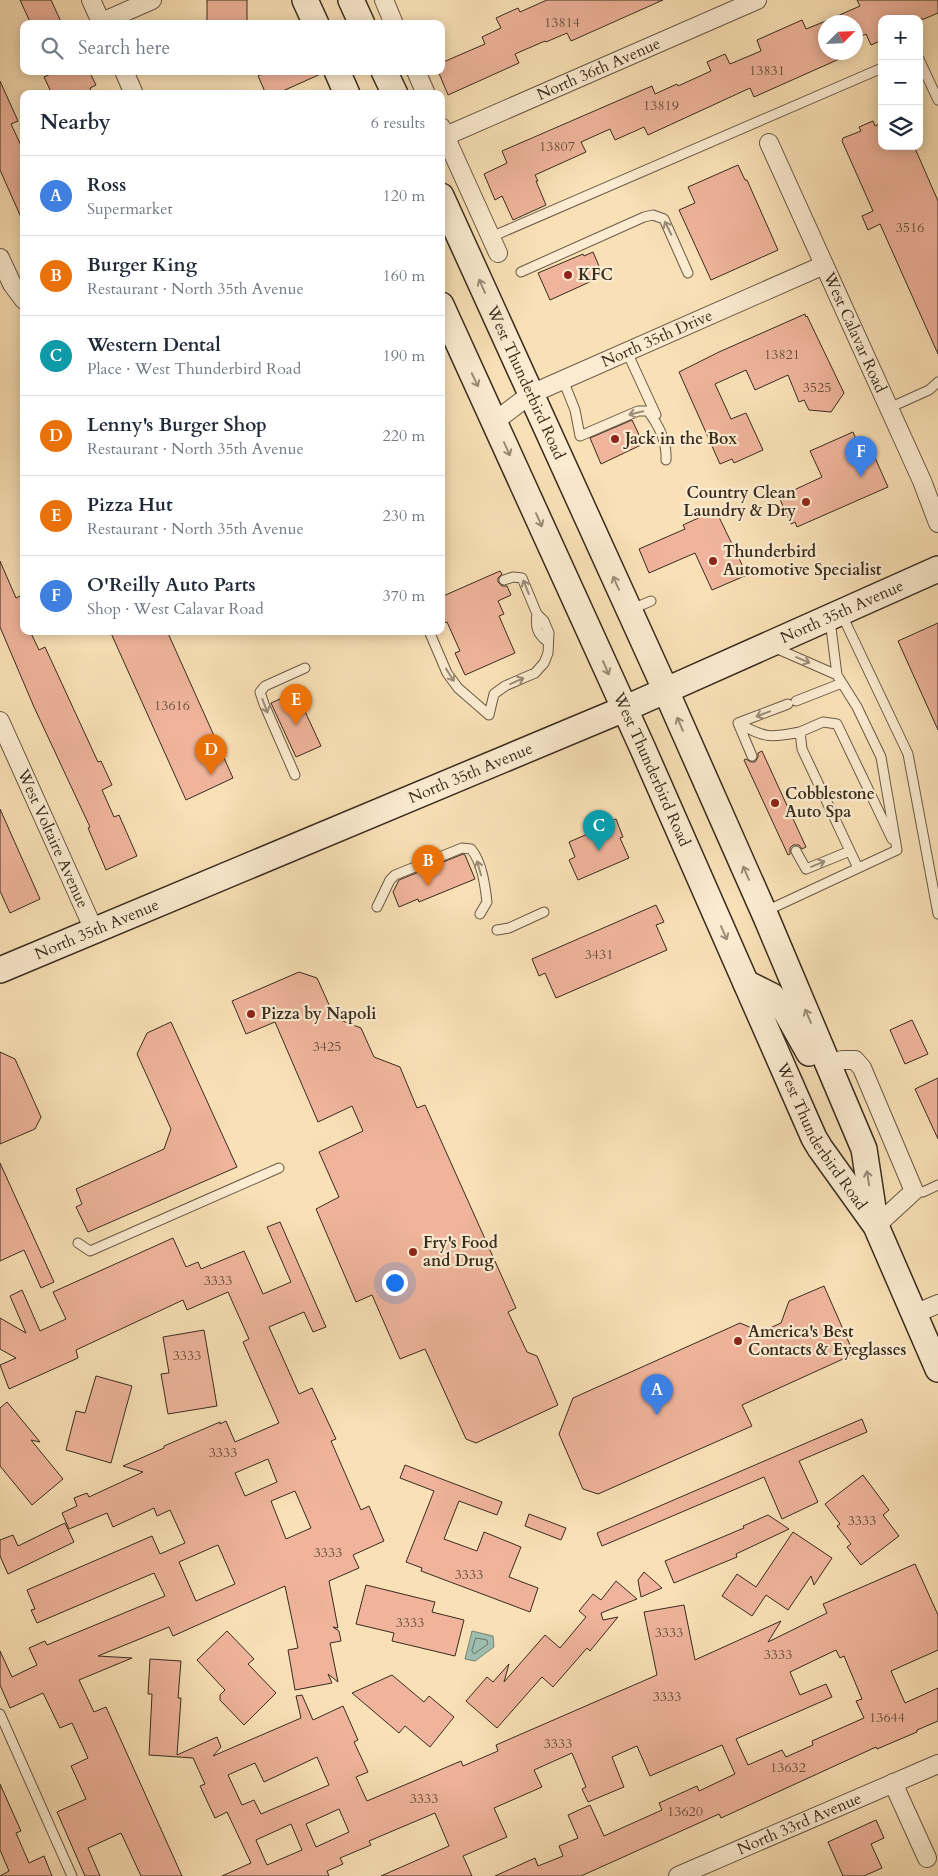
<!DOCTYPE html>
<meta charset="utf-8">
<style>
:root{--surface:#fff;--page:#f2f2f3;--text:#1f2937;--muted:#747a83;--line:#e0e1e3;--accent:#8f2418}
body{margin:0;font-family:Cardo,serif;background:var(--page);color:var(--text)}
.controls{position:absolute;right:15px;top:15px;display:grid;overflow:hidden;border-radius:10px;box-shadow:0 2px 12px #0003}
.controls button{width:45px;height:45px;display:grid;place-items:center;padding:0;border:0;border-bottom:1px solid var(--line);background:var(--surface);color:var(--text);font:25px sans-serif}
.compass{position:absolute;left:818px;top:15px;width:45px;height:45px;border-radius:50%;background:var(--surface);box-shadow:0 2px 12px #0003;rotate:66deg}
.you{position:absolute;left:394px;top:1282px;width:18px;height:18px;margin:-12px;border:4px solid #fff;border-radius:50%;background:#1a73e8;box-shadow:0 0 0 8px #1a73e833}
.badge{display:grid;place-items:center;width:32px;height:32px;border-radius:50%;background:var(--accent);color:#fff;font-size:16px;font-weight:700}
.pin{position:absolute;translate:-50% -41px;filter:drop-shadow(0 1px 2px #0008)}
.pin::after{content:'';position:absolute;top:26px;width:18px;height:15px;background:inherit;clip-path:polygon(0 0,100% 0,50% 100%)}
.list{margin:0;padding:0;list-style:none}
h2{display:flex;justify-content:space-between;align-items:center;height:65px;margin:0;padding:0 20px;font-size:21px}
h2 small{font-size:16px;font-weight:400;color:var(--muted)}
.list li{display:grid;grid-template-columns:32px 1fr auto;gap:15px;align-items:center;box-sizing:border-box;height:80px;padding:0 20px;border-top:1px solid var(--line)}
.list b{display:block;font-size:19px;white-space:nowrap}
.list p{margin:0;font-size:16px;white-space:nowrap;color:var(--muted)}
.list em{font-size:16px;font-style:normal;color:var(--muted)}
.icon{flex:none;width:28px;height:28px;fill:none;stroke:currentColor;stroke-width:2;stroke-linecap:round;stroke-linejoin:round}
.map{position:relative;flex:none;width:938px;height:1876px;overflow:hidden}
.search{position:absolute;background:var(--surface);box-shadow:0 2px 12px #0003;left:20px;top:20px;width:425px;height:55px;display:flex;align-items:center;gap:12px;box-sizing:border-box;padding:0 18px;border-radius:10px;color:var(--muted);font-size:19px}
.panel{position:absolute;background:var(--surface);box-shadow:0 2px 12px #0003;left:20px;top:90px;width:425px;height:545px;border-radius:10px}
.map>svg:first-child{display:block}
.water{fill:#9ebdaf;stroke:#758375}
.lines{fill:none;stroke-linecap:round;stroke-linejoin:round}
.shore{stroke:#6b7466;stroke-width:1}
.building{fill:#efb49b;stroke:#382c1e;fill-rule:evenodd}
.lane-casing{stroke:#685944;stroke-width:11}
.street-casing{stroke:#685944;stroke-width:20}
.secondary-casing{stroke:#382c1e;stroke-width:28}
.lane{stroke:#fbebd0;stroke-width:9}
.street{stroke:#fbebd0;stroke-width:18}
.secondary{stroke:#fbebd0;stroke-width:25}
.oneway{stroke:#9a8c77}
.poi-dot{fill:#8f2418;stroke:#fbebd0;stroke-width:2}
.labels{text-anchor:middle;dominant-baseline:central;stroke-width:4.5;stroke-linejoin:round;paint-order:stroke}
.number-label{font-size:14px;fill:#664e3d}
.street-label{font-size:16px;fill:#382c1e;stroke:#fbebd0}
.poi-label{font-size:16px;font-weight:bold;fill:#382c1e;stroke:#fbebd0;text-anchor:start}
</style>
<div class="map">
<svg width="938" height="1876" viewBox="0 0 938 1876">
<rect width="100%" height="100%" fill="#f9e0b6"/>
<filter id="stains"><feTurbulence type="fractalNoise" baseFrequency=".004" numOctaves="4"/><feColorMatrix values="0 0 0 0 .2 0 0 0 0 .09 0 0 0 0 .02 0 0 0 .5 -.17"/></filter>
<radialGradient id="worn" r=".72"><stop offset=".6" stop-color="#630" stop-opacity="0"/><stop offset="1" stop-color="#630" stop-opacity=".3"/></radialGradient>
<path class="water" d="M472,1631L493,1636L494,1647L475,1661L465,1659Z"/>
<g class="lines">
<path class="shore" d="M476,1638L487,1640L488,1644L474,1654L472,1651Z"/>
</g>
<path class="building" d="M20,0H51L62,24H31Z
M207,0H247V24H207Z
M547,0H663L571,41L567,33L546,42L545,41L515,54L519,63L448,95L438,71H441V63L485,44L482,37L501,28L496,18L518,8L520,12Z
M857,0H938V13L924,19H882V40L871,45L866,34L856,39V22H826V52H855L754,97L750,88L648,135L644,127L615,140L610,129L581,142L586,152L535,175L538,181H536L546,205L513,220L502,196L495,200L484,174L507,163L502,151L652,86L655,94L677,84L678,86L711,71L707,62L725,54L730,64L761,51L757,40L802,20L806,29L826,21L860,6Z
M57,71H89L96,85L90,88L92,94H52L44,77Z
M268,71H323V73L276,94H266L258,76Z
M0,81L18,121L11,124L24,152V224L0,170Z
M873,121L875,126L882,123V146H914L938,201V354L880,224L868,230L862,216L873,211L842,141L843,138L861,131L859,127Z
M738,165L745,180H747L778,250L711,280L679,210L695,203L688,187Z
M593,252L602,273L593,277L594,280L550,300L538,273L583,254L584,256Z
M805,314L806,317L807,316L844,393L831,412L809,410L804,400L799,402L788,375L755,390L746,370L715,384L731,419L746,413L763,450L734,463L732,459L720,464L679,372L719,352Z
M632,420L643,443L640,444L641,445L601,464L590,438Z
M853,432L863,455L872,451L888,487L797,527L795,522L791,524L779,497L822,477L810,451Z
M717,513L747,575L712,590L695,553L649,573L639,549L685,529L683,525L707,514L711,516Z
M0,561L16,598L20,596L24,604V631H30L39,650L45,647L98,762L101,761L112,785L102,790L114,817L119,815L137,856L106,870L88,828L90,827L34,707L0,627Z
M500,571L502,574L498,578V582L502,586H507L511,595L498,601L504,614L499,616L515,653L465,675L455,653L460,651L447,622L441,624V597Z
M938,623V730L898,641Z
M110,631H167L233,778L186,800Z
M296,692L321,746L296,757L271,703Z
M762,751L806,847L802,849L799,845H793L790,848V854L788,855L744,760L746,759L751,762H755L758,757V753Z
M0,809L40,899L10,913L0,891Z
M616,819L623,837L620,838L629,858L578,880L569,860L575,857L569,842L604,827L603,825Z
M463,854L465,855L475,879L419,902L418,899L399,907L393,892L399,880Z
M656,905L664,922L656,925L667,950L556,998L545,973L539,976L532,959Z
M299,972L317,978L335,1018L361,1028L374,1057L400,1067L417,1108L425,1105L516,1308L508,1312L527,1352L537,1356L558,1405L476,1443L466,1439L425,1349L400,1359L372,1295L356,1302L316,1209L339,1197L319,1152L363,1131L352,1106L318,1122L275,1022L246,1034L232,1001Z
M912,1020L928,1054L905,1064L890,1030Z
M171,1022L237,1167L88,1232L76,1207L82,1204L76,1189L164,1149L171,1129L137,1054L147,1033Z
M0,1052L15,1059L41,1117L35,1129L0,1144Z
M938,1078V1139L915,1089Z
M0,1163L54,1282L41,1288L24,1250L0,1261Z
M280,1222L326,1327L313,1332L304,1312L269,1327L299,1394L312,1388L336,1439L331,1441L361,1510L369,1506L384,1541L353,1555L359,1568L329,1581L338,1628L333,1627L339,1631L341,1641L330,1643L338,1682L328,1674L332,1683L295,1690L288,1650L298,1648L285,1586L173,1636L169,1627L98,1656L132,1658L79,1680L94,1712L106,1707L182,1876H141L121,1833L88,1848L100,1876H85L57,1812L86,1799L71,1766L88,1758L72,1723L60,1728L43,1693L10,1708L0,1685V1651L12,1677L37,1665L29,1648L45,1641L47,1645L165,1596L154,1573L37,1623L31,1610L35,1609L27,1590L152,1536L160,1554L185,1543L170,1510L157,1516L154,1508L113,1527L107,1513L69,1529L62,1513L77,1506L74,1498L87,1493L89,1497L143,1472L123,1466L164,1448V1446L220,1422V1424L226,1421L235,1442L279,1423L243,1342L249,1339L228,1292L187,1310L183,1300L76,1350L78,1358L9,1389L0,1365L16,1358L0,1349V1318L26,1333L10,1296L22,1290L40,1331L66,1319L53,1292L173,1238L186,1267L198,1262L201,1269L244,1251L263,1294L291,1282L267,1227ZM268,1459L277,1482L245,1496L235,1473ZM295,1491L311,1528L286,1539L271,1501ZM218,1545L235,1584L196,1601L179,1562Z
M824,1286L854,1354L742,1405L752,1426L598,1494L583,1489L559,1434L573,1398L740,1323L761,1332L781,1323L789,1301Z
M204,1330L217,1406L168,1414L161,1374L169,1373L163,1337Z
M96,1376L132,1386L111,1463L66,1450L76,1411L85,1413Z
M7,1402L40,1442L31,1440L63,1479L32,1505L0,1466V1408Z
M862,1419L867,1432L799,1461L818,1502L782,1519L764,1477L602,1546L597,1533Z
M405,1465L502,1502L497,1515L459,1501L444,1539L477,1551L484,1532L521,1547L509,1577L538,1588L530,1612L421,1571L422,1568L406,1562L434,1491L400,1478Z
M863,1475L889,1510L883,1515L899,1536L861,1565L847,1547L851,1544L837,1526L840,1524L825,1504Z
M529,1514L566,1528L561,1540L525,1526Z
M768,1515L789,1529L736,1554L737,1557L674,1583L665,1561L744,1528L743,1526Z
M65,1523L74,1542L8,1574L0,1556V1540L13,1535L18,1546Z
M793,1532L832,1558L814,1585L811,1576L788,1610L766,1595L752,1616L722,1596L737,1574L756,1587Z
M915,1564L938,1615V1650L891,1671L905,1703L938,1688V1721L917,1730V1732L877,1749L876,1747L721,1818L719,1814L581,1876H495L535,1858L538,1866L563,1856L559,1846L578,1838L568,1815L590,1805L604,1836L662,1810L659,1803L697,1786L699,1791L735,1774L722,1745L650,1776L637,1746L612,1757L624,1787L588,1802L582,1789L586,1787L572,1753L534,1770L542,1787L494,1808L507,1837L463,1856L472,1876H381L449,1846L435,1813L369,1841L371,1845L340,1858L343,1864L327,1871L329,1876H222L251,1863L227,1812L215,1818L200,1786L205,1784L193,1758L149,1755L152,1694H148L150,1659L181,1661L178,1698H181L177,1755L217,1737L221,1747L213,1756L301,1718L296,1696L302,1695L313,1720L343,1706L358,1740L354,1742L368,1772L356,1777L367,1801L461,1761L463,1766L498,1751L496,1745L657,1675L644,1612L684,1605L695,1660L781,1621L768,1642L827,1613L823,1604ZM836,1650L840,1658L844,1656L862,1699L856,1701L864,1718L812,1741L813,1745L786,1757L782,1750L748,1765L736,1739L832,1697L826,1684L800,1695L790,1672ZM317,1757L329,1785L261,1814L254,1800L242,1805L228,1775L255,1763L264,1782ZM339,1809L349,1832L316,1847L306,1824ZM291,1824L302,1850L267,1865L256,1840Z
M644,1572L662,1588L641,1597L638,1580Z
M616,1581L637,1599L601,1613L603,1620L618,1617L590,1651L587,1648L553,1687L542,1677L497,1728L466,1701L487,1677L493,1682L509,1664L504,1682L545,1635L560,1648L586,1617L579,1611L593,1594L601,1600Z
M366,1585L435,1602L432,1612L464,1620L455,1656L392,1641L394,1633L356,1624Z
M227,1631L254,1659L248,1664L276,1693L244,1725L220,1700V1695L225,1690L197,1660Z
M392,1675L424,1702L429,1696L454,1717L430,1747L405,1726L399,1733L352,1693Z
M0,1784L21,1831L16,1833L29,1863L44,1856L52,1876H0L9,1871L0,1850Z
M876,1820L884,1838L871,1844L882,1868L864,1876H843L828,1842Z"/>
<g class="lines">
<g class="lane-casing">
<path id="lane" d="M919,59L938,100
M491,237L882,68
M521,272L644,217L653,215L664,219L688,273
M627,352L656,415
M563,380L575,410L580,436L638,411H648C659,426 667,441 666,460
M889,408L929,390L938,382
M632,609L651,601
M841,613L908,754L938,914
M537,614C535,627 537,634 548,642
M429,631L447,673L458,688L489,715
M773,647L837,675
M796,701L842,683
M489,715L494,694L505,686L535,673L544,663L548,653L549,633L544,621L537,614L522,578L513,577L504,580
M738,723C764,738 771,738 800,732
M738,723L788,704
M738,723L752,756
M295,775L264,704L260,692L265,686L305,668
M796,851L806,869L850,851
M858,868L802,749L800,732L823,722L837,724L892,839
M377,907L390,880L395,875L462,848L471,849C482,862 485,885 487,902L480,914
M766,911L897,850L881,757L857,707L837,675L830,620
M497,930L509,928L544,912
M914,1191L923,1192L938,1185
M78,1243L90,1251L279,1168
M0,1714L72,1876"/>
</g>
<g class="street-casing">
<g id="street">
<path d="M91,0L102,24"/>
<path d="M384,0L394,24"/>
<path d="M102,22L152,0"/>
<path d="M124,71L134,94"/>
<path d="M416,71L426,94"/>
<path d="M441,127L498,253"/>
<path id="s1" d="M441,138L757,0"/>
<path id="s2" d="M769,143L922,481L938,523"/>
<path d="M0,258L12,284L24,300"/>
<path id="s3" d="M494,422L531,394L824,265"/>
<path id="s4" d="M0,721L94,930"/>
<path d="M828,1064L842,1060H855L862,1068L914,1191L876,1226"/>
<path d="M914,1314L938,1304"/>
<path d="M893,1783L927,1858"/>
<path id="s5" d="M678,1876L938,1764"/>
</g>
</g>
<g class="secondary-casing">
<g id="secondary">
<path d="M305,0L316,24"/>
<path d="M351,0L362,24"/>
<path d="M337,71L347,94"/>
<path d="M384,71L395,94"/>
<path id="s6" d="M441,196L666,691L766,917L828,1064L864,1149L875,1221"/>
<path id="s7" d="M441,305L643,749L814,1138L820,1148L876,1226L938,1369"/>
<path id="s8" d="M0,970L624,709L938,569"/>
<path d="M746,983L772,996L786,1012L809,1053"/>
</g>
</g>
<use href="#lane" class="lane"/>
<use href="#street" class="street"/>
<use href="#secondary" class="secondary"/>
</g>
<defs><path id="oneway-shaft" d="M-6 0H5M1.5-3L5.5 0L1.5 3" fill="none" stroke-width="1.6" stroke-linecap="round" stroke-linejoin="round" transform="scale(1.25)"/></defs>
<g class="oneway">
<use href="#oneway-shaft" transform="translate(668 228) rotate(-116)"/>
<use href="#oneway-shaft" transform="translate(482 286) rotate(-114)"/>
<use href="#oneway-shaft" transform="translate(475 380) rotate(65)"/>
<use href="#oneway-shaft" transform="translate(636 413) rotate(166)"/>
<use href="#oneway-shaft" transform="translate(507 449) rotate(66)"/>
<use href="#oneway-shaft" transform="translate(539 520) rotate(66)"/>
<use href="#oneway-shaft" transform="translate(616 583) rotate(-114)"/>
<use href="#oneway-shaft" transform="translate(526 587) rotate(-112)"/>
<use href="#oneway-shaft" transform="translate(803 660) rotate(23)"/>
<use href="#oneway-shaft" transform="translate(606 668) rotate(66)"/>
<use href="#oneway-shaft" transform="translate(450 675) rotate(58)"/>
<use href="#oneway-shaft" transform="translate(517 681) rotate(-24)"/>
<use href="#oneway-shaft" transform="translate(265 706) rotate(69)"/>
<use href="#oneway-shaft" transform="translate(763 714) rotate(159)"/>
<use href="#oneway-shaft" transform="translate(680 724) rotate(-113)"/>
<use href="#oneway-shaft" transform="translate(818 864) rotate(-23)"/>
<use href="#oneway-shaft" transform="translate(479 868) rotate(-106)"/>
<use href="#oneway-shaft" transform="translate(746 873) rotate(-114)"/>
<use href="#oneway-shaft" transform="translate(724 933) rotate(66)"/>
<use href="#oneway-shaft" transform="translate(808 1016) rotate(-113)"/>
<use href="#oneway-shaft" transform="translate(868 1178) rotate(-99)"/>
</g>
<g class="poi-dot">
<circle cx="568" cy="275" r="5"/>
<circle cx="615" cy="439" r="5"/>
<circle cx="806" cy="502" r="5"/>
<circle cx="713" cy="561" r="5"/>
<circle cx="775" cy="803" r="5"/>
<circle cx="251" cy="1014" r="5"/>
<circle cx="413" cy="1252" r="5"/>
<circle cx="738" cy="1341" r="5"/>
</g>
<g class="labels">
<g class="number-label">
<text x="562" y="22">13814</text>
<text x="767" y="70">13831</text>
<text x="661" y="105">13819</text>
<text x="557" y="146">13807</text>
<text x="910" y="227">3516</text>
<text x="782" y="354">13821</text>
<text x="817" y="387">3525</text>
<text x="172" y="705">13616</text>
<text x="599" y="954">3431</text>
<text x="327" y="1046">3425</text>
<text x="218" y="1280">3333</text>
<text x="187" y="1355">3333</text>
<text x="223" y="1452">3333</text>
<text x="862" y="1520">3333</text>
<text x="328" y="1552">3333</text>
<text x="469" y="1574">3333</text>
<text x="410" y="1622">3333</text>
<text x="669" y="1632">3333</text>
<text x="778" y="1654">3333</text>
<text x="667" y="1696">3333</text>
<text x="887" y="1717">13644</text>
<text x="558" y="1743">3333</text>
<text x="788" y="1767">13632</text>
<text x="424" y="1798">3333</text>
<text x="685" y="1811">13620</text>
</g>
<g class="street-label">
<text stroke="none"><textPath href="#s1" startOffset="172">North 36th Avenue</textPath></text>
<text stroke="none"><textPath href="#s2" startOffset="208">West Calavar Road</textPath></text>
<text stroke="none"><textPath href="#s3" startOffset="184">North 35th Drive</textPath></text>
<text stroke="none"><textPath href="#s6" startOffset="205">West Thunderbird Road</textPath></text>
<text stroke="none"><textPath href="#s8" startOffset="915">North 35th Avenue</textPath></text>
<text stroke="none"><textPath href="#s7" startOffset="510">West Thunderbird Road</textPath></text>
<text stroke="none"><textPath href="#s8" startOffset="510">North 35th Avenue</textPath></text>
<text stroke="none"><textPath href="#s4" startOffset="129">West Voltaire Avenue</textPath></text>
<text stroke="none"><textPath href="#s8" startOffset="105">North 35th Avenue</textPath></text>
<text stroke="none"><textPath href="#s7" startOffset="915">West Thunderbird Road</textPath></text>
<text stroke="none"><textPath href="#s5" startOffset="132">North 33rd Avenue</textPath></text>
</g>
<g class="poi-label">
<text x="578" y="275">KFC</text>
<text x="625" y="439">Jack in the Box</text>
<text x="796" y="493" text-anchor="end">Country Clean<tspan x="796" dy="18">Laundry &amp; Dry</tspan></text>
<text x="723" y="552">Thunderbird<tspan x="723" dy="18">Automotive Specialist</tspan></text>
<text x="785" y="794">Cobblestone<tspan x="785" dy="18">Auto Spa</tspan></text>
<text x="261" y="1014">Pizza by Napoli</text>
<text x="423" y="1243">Fry's Food<tspan x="423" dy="18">and Drug</tspan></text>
<text x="748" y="1332">America's Best<tspan x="748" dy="18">Contacts &amp; Eyeglasses</tspan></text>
</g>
</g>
<rect width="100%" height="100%" filter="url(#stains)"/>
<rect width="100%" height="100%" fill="url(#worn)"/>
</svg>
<div class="controls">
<button>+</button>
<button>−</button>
<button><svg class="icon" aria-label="layers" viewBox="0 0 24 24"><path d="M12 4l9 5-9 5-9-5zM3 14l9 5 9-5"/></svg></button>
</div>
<svg class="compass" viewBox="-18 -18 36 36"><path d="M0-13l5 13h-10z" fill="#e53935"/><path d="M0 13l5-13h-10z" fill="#747a83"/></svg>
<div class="you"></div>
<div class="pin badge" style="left:657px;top:1415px;background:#3f7fe0">A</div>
<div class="pin badge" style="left:428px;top:886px;background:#e8710a">B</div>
<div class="pin badge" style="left:599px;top:851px;background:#0f9aa8">C</div>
<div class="pin badge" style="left:211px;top:775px;background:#e8710a">D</div>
<div class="pin badge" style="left:296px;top:725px;background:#e8710a">E</div>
<div class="pin badge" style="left:861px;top:477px;background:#3f7fe0">F</div>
<div class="search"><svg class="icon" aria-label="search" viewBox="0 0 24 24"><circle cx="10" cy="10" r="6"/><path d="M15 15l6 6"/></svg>Search here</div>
<section class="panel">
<h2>Nearby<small>6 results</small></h2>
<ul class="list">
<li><span class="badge" style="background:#3f7fe0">A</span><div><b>Ross</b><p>Supermarket</p></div><em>120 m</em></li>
<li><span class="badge" style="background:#e8710a">B</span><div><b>Burger King</b><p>Restaurant · North 35th Avenue</p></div><em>160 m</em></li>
<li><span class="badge" style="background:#0f9aa8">C</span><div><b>Western Dental</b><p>Place · West Thunderbird Road</p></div><em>190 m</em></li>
<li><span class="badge" style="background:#e8710a">D</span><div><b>Lenny's Burger Shop</b><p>Restaurant · North 35th Avenue</p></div><em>220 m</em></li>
<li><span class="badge" style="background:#e8710a">E</span><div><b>Pizza Hut</b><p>Restaurant · North 35th Avenue</p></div><em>230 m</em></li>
<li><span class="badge" style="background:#3f7fe0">F</span><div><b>O'Reilly Auto Parts</b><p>Shop · West Calavar Road</p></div><em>370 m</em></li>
</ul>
</section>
</div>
